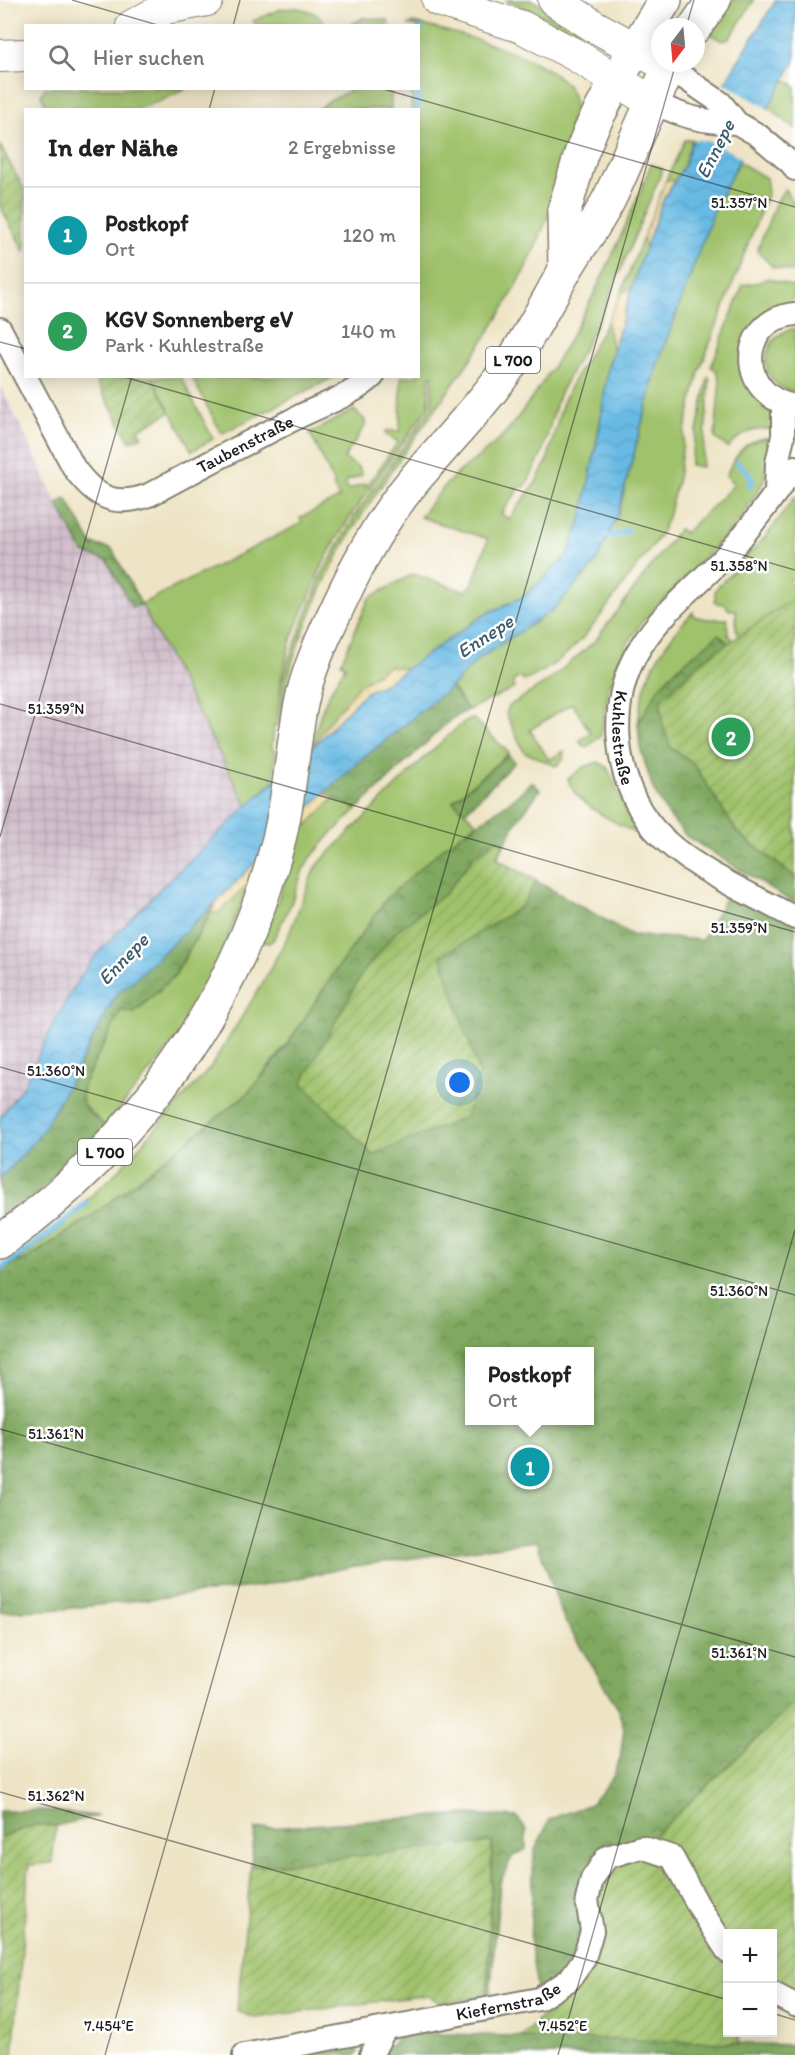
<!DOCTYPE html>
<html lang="de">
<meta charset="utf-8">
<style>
:root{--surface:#fff;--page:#f6f6f6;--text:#222;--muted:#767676;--line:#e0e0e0;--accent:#2563eb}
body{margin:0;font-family:Itim,sans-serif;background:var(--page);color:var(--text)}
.controls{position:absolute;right:18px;bottom:18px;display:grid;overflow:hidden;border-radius:0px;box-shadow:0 3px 15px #0003}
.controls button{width:54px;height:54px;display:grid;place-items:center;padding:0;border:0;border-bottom:2px solid var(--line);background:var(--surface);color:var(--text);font:30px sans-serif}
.compass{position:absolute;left:651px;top:18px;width:54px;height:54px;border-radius:50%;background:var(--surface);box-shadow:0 3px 15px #0003;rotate:196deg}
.you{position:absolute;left:460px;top:1083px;width:21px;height:21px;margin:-15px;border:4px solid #fff;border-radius:50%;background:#1a73e8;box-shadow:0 0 0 9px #1a73e833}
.badge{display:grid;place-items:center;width:39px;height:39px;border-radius:50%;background:var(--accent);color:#fff;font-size:20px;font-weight:700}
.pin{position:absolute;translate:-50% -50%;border:3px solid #fff;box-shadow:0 2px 6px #0006}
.popup{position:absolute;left:465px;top:1347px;width:129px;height:78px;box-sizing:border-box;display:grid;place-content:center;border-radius:0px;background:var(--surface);filter:drop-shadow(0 2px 4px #0005);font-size:20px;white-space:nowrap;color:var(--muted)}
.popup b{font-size:22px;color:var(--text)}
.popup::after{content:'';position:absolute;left:50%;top:100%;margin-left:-12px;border:12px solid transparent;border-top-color:var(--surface)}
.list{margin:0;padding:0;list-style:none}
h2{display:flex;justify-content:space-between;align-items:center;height:78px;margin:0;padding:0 24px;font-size:26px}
h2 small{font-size:20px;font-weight:400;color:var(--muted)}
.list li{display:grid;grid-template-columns:39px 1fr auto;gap:18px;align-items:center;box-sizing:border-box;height:96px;padding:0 24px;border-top:2px solid var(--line)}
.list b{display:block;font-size:22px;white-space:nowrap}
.list p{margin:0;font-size:20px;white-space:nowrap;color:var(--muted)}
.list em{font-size:20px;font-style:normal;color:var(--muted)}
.icon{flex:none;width:33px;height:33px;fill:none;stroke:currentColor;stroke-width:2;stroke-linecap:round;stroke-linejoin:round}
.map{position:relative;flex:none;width:795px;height:2055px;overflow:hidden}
.search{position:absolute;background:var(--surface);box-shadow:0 3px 15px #0003;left:24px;top:24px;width:396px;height:66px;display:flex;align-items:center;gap:15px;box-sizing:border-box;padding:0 21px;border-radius:0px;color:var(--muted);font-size:22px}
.panel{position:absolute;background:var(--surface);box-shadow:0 3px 15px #0003;left:24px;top:108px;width:396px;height:270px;border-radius:0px}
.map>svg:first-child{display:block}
.industrial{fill:url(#industrial-grid)}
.grass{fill:#a0c26c;stroke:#5e6f44;stroke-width:1.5}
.forest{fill:url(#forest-crowns);stroke:#4e623e;stroke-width:1.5;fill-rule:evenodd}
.sand{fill:url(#sand-dots);stroke:#857b5d;stroke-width:1.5}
.garden{fill:url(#garden-furrows);stroke:#5e6f44;stroke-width:1.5}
.water{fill:url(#water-waves);stroke:#426b80;stroke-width:1.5}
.pier{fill:#eee4c5}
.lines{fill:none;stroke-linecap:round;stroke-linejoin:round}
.stream{stroke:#68bae4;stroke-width:6}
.street-casing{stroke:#858070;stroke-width:26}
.secondary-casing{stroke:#858070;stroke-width:34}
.primary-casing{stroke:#858070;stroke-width:36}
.street{stroke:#fff;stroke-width:22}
.secondary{stroke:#fff;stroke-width:32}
.primary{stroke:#fff;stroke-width:33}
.ticks{fill:none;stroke:#1c1c1c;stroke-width:1.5;stroke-opacity:0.45}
.labels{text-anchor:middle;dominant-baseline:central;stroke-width:5;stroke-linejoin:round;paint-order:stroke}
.shield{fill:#fff;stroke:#606060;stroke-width:1.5}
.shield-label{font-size:16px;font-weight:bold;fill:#1c1c1c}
.street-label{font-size:18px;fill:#1c1c1c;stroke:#fff}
.water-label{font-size:20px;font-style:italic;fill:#3a5b6c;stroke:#fff}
.ticks-label{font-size:15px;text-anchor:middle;fill:#1c1c1c;stroke:#fff;stroke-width:5;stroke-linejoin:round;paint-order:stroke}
</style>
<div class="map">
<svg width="795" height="2055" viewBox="0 0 795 2055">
<defs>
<pattern id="industrial-grid" width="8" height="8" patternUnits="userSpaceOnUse" patternTransform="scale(1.5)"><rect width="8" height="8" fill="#d1bdcb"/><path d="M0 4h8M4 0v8" fill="none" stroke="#b3a2ae"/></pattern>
<pattern id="forest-crowns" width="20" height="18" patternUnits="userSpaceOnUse" patternTransform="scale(1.5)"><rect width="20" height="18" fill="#80a860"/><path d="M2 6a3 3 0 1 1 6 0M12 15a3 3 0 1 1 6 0" fill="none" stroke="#68884e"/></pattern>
<pattern id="sand-dots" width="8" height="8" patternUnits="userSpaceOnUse" patternTransform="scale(1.5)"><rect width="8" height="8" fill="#eeda9e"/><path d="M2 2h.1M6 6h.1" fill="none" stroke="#ccba88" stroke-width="1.8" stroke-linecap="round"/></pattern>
<pattern id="garden-furrows" width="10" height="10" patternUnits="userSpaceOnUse" patternTransform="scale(1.5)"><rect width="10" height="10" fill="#a0c26c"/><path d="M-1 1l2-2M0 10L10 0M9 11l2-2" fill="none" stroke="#89a65d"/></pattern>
<pattern id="water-waves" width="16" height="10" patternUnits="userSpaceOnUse" patternTransform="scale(1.5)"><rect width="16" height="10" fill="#68bae4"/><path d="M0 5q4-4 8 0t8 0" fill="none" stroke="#5a9fc3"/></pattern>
</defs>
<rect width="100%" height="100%" fill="#fff"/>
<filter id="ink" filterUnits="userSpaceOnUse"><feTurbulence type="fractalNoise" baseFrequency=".0167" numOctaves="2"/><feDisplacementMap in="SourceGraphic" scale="12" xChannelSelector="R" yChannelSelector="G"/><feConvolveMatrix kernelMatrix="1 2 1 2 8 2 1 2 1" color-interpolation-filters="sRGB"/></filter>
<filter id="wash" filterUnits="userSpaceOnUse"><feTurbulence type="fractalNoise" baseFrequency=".008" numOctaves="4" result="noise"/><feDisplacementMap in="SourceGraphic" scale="24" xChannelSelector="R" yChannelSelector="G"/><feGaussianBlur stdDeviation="1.35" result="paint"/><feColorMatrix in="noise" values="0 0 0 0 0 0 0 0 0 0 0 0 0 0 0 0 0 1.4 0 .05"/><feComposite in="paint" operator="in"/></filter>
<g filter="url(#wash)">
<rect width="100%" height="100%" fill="#eee4c5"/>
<path class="industrial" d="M0,386L30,445L57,504L84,553L107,560L132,607L141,604L247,806L158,891L32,1069L15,1098L0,1117Z"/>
<path class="grass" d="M505,0H532L581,28L578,34L541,15Z
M732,0H754L729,39L722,41L708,33Z
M297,8C310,10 320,14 326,25H256L253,21L281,9Z
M363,18L388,20L389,25H350Z
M413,23C451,31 553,57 571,91C578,105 573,118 568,131L577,135C557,193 538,252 505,306C442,412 353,503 308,620C300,639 292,659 288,680C285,695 285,710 284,725H280L283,679L288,662L320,578L356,514L432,407V376H429V406L353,512L330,550L317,577L290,643L281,679L277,725H274L272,749L276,750L273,782L247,806L141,604L302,523L300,518L339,498L333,487L335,485L310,433L354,410L365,420V426L344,458L359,468L362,475L345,482L348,490L364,484L366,487L398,442L385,434L386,431H400L401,377L418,376V110L411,109L412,92L408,89L418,88V26L408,25Z
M787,80L795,86V129L768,107L783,81Z
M45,88H186V89L160,101L137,109L50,110L45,104L41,95Z
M353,89H391V109H319L327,102Z
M692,139L684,166L675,181L666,180L685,140Z
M739,162L766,178L768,192L699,372L685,430L678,478L668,517L661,533C650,551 635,568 623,585C593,626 573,659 524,681L521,677L516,678L512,684L515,688L468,710L451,687L478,659L553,610L596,562L618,514L657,366L716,205Z
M651,164L663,169L602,314L559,395L541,456L525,487L521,486L501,514L509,519L536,482L547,461L562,405L570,387L607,322L613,350L608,368L599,430L582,517L568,555L526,595L484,615L408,669L389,666L359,685L327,724L312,748C317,718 328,691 346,666L341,663L369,598L413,574L464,591L472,585L488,539L420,517C432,502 444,484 459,472C477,457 496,445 511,426C574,346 613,259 651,164Z
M785,189L795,207V272L773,267L757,251L776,202Z
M643,238L646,247L632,287L621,293Z
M768,278L795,287V296L789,303L768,314L754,392L774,415L776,429C755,428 741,432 728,448L715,438L720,380L716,370L711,367L743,285L759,282Z
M795,328V392C756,386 757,336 795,328Z
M152,377H181L213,439L192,451Z
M192,377H334L223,433L220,431Z
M708,377L710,379L702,467L690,465Z
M764,438L775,441L764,481L741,519L642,622L626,646L609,688L601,736L587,747L582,745L579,741L591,733L572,703L530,730L549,760L564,751L563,760L556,766L524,752L506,714L509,706L547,682L595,641L679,529L685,533L734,485L726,475C736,456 742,442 764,438Z
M795,496V577L789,581L795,590V598L739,637L736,629V610H729L725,604L715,603V590L768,534Z
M693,612L694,616L707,619H727L728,634L733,641L729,644L719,635L712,640L646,713L638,724C642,676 660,647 693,612Z
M471,719H474L509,753L453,801L477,823L444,847L248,1093L95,1214L24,1261L16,1262L61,1228L88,1204L85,1201L112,1177L210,1068L259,989L289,934L314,870L323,859L424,758L459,726Z
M598,762L607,767C618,790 625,813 641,834L639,835C616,822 575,806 568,779L584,767Z
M334,798L357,809L330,835L310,859L303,870L291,904L273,940L269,943L262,942L293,859L300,832Z
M248,885L217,967L192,1020L105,1126L81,1103L80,1095L84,1083L121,1010L134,1013L175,975L211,913L218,912Z"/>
<path class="forest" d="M66,498L92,544L112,549L141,604L132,608L107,560L84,553L57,504Z
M719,634L729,644L702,661L671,748L694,764L737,832L795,877V904L686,836L666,812L653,789L640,747L638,724L659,687L680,666Z
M451,687L468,710L451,719L357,809L324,793L356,764Z
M508,755L515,762L465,812L453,801Z
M532,782L540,790L515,824L497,859L632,935L702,940L733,884L795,918V1703L649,1841L601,1853L575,1968L537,1989L530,1943L534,1852L550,1819L591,1804L613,1777L620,1759L624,1728L617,1707L563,1618L537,1541L355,1566L261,1586L64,1609L0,1612V1272L16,1262L24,1261L95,1214L248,1093L281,1054L336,970L387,898L444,847L513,799ZM470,1352H590V1420H470Z
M216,902L175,975L134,1013L121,1010L84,1083C77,1108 88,1110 105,1126L51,1183L0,1221V1178L19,1159L73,1077L117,993L134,980Z
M44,1810L98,1816L56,1826L35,1825L0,1838V1811Z
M465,1814L517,1817L526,1830V1849L512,1857L500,1883L490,1995L487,1996L492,1843L251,1867L255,1829Z
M415,2033L795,2045V2055H381L400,2036Z
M343,2046H354L358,2051L356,2055H296Z"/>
<path class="sand" d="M666,180L675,181L663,200L646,247L643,238Z
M632,287L613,350L607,322L621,293Z
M389,666L408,669L381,686L366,692L312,748L327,724L359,685Z
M324,793L334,798L248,885L218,913H211L216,902Z"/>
<path class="garden" d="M0,145L25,191V253L0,206Z
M94,377H152L170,412L138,430L142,436L130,442Z
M795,598V877L737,832L694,764L671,748L663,726L660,700L702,661Z
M497,840L504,844L497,859L536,880L522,906L441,956L479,1073L466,1117L373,1155L302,1083L363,972L398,930L446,893L474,856Z
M795,1703V2007L773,2002L772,1934H728V2032L740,2033L739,2043L521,2037L581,1978L595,1882L649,1841Z
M35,1825L56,1826L52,1863L29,1865L13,2055L0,2054V1838Z
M492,1842L487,1996L441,2004L428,1995L254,2018L237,2011L251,1867Z"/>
<path class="water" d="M776,0H795V61L752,136L716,205L657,366L618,514L596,562L553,610L478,659L451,687L356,764L324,793L216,902L134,980L117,993L44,1129L19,1159L0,1178V1117L24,1085L54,1023L78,980L96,955L158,891L247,806L312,748L366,692L381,686L484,615L526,595L568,555L582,517L599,430L608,368L639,265L663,200L684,166L691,144L730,74Z"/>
<path class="pier" d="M722,82L770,110L743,159L730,151L707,141L692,139Z"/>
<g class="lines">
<path class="stream" d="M418,30L421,29
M417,110V88
M738,463L749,474L752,480L749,487
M602,537L612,536L627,531
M0,1269L59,1226L86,1203"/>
</g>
</g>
<g filter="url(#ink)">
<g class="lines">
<g class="street-casing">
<g id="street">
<path d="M670,68L721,103L737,123L758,135L792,164L795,169"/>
<path d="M652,102C684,117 701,122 737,123"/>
<path d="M795,314C736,320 737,397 795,406"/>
<path id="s1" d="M0,329L74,468C95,497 114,508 149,495C199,468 249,442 300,416C322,405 355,394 373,376"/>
<path id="s2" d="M795,467C772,497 751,529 725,556C697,586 663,611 641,646C606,699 612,780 654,829C688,868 750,893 795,918"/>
<path d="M776,492L777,463L783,436V404"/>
<path d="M772,1993L795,2005"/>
<path id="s3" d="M244,2055L539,1999L569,1980L584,1959L592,1931L587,1900L592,1879L607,1857L641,1847L672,1857L698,1905L728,1952"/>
<path d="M371,2055L385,2029"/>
</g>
</g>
<g class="secondary-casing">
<path id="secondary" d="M438,0L522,27L577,56L652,102
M554,0L594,26L660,62
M132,26L166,8L207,0
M0,56L26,55"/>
</g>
<g class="primary-casing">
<path id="primary" d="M695,27L714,0
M565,269L564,211L581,154L591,129L616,81L665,0
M0,1242C137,1143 238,1003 279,839C291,791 292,742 303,695C311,661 332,618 348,585C368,543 396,499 428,464C457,431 487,399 512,362C531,333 547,302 564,272C579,245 598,223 611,195C632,151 648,105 673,63"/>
</g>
<use href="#street" class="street"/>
<use href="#secondary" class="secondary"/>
<use href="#primary" class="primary"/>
</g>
</g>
<path class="ticks" d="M72,0L161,26M233,26L240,0M686,27L694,0M380,88L795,207M209,110L215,88M0,342L26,349M121,376L795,570M0,704L795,932M0,837L132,376M0,1067L795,1295M0,1429L795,1657M0,1792L728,2000M772,2013L795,2020M105,2055L676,63M558,2055L795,1230"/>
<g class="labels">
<g class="shield">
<rect x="486" y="347" width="54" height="26" rx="4.5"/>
<rect x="78" y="1139" width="54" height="26" rx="4.5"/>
</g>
<g class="shield-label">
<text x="513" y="360">L 700</text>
<text x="105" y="1152">L 700</text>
</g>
<g class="street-label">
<text stroke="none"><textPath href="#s1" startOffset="354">Taubenstraße</textPath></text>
<text stroke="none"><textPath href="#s2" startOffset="333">Kuhlestraße</textPath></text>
<text stroke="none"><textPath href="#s3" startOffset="270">Kiefernstraße</textPath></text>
</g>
<g class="water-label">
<text transform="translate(715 149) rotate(-63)">Ennepe</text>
<text transform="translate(485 636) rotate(-33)">Ennepe</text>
<text transform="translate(123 959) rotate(-46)">Ennepe</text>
</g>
</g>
<g class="ticks-label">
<text x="739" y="208">51.357°N</text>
<text x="739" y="571">51.358°N</text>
<text x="56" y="714">51.359°N</text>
<text x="739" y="933">51.359°N</text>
<text x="56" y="1076">51.360°N</text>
<text x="739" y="1296">51.360°N</text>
<text x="56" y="1439">51.361°N</text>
<text x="739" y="1658">51.361°N</text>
<text x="56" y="1801">51.362°N</text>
<text x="109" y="2031">7.454°E</text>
<text x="563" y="2031">7.452°E</text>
</g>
</svg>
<div class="controls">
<button>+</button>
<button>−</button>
</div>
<svg class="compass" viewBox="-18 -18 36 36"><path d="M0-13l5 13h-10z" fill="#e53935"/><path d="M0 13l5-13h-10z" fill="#767676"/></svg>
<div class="you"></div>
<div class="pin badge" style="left:530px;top:1467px;background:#0f9aa8">1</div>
<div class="popup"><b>Postkopf</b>Ort</div>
<div class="pin badge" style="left:731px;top:737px;background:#2e9e5b">2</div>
<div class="search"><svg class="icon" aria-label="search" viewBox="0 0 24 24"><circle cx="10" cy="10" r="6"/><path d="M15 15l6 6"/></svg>Hier suchen</div>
<section class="panel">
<h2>In der Nähe<small>2 Ergebnisse</small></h2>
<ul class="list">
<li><span class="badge" style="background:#0f9aa8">1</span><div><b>Postkopf</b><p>Ort</p></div><em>120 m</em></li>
<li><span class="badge" style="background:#2e9e5b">2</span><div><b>KGV Sonnenberg eV</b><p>Park · Kuhlestraße</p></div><em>140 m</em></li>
</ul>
</section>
</div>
